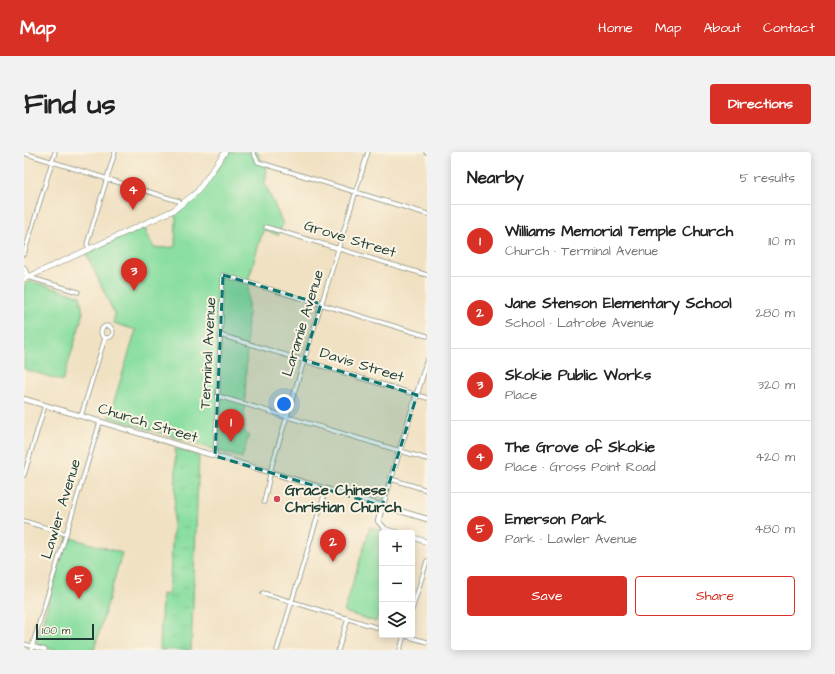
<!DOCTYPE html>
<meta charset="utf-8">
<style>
:root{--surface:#fff;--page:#f2f2f2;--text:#222;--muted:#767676;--line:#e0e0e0;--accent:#d93025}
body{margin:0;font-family:"Architects Daughter",sans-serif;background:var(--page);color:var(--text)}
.controls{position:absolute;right:12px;bottom:12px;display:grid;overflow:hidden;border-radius:4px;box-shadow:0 2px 10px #0003}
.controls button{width:36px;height:36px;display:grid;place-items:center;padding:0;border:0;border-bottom:1px solid var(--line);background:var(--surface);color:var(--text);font:20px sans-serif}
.scale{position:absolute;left:12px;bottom:10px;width:58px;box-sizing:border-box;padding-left:4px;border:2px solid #1f3d34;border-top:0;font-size:11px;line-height:14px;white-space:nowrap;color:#1f3d34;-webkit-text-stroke:3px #fcf5e5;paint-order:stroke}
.you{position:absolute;left:260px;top:252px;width:14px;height:14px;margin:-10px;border:3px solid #fff;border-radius:50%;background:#1a73e8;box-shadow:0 0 0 6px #1a73e833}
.badge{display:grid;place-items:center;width:26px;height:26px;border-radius:50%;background:var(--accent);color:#fff;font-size:13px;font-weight:700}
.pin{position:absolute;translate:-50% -33px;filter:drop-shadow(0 1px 2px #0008)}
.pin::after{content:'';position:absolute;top:21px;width:14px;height:12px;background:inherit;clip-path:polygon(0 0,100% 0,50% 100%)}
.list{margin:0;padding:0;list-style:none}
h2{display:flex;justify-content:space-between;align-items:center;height:52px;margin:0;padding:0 16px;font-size:17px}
h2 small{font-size:13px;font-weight:400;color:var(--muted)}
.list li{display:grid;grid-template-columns:26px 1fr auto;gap:12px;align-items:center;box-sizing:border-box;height:72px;padding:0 16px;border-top:1px solid var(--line)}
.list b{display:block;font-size:15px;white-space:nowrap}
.list p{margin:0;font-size:13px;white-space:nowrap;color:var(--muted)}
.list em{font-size:13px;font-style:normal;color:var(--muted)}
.actions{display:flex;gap:8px;padding:12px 16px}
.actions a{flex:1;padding:9px 0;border:1px solid var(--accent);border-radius:4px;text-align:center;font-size:14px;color:var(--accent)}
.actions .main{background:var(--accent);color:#fff}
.icon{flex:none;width:22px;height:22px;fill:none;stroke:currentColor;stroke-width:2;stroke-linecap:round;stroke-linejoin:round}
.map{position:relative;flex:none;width:403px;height:498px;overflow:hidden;border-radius:4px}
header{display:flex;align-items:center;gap:24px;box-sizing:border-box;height:56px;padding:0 20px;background:var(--accent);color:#fff}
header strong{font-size:19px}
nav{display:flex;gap:22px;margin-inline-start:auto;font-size:14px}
.intro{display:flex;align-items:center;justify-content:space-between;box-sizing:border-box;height:96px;padding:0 24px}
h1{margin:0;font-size:28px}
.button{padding:10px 18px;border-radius:4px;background:var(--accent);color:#fff;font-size:14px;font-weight:700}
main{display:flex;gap:24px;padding:0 24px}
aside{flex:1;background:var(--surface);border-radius:4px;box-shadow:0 2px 10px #0003}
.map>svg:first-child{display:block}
.grass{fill:url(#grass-tufts);stroke:#548e6a}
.green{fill:#89dea0;stroke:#548e6a}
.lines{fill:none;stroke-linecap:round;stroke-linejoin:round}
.minor-casing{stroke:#888f7c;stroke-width:5}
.tertiary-casing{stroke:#888f7c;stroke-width:6}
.secondary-casing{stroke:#888f7c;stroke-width:6}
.minor{stroke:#fff;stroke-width:3.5}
.tertiary{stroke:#fff;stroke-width:4.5}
.secondary{stroke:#fff;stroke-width:5}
.marked{fill:#0f766e;fill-opacity:0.2;stroke:#0f766e;stroke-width:3;stroke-dasharray:8 5;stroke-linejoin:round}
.poi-dot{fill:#d1495b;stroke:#fcf5e5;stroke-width:1.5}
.labels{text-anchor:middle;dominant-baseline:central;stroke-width:4;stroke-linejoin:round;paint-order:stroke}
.street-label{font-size:15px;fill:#1f3d34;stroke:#fcf5e5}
.poi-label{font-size:15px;font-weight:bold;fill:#1f3d34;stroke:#fcf5e5;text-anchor:start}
</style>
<header>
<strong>Map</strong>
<nav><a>Home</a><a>Map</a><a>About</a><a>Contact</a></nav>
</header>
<div class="intro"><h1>Find us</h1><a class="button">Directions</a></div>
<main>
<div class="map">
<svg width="403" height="498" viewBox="0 0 403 498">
<defs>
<pattern id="grass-tufts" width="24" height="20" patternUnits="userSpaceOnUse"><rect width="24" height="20" fill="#89dea0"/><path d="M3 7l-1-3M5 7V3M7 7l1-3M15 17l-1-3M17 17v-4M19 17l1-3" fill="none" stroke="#76bf8a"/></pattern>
</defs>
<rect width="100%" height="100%" fill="#fcf5e5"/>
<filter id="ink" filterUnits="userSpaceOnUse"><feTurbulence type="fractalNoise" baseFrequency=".025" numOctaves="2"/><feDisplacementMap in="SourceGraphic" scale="8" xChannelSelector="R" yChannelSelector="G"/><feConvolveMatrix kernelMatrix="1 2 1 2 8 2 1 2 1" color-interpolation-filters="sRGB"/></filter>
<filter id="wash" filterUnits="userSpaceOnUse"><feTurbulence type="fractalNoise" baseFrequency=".012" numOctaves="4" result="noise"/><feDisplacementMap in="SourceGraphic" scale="16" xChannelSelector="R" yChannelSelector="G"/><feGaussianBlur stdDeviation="0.9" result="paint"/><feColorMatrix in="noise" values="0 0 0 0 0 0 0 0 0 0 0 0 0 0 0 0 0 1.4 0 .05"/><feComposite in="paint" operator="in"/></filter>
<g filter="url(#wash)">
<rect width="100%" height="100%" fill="#f1e1c3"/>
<path class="grass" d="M151,296L175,304L167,498H136L138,442L145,443L152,325Z"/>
<path class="green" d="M206,0H233L243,18L241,32L259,72L254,83L239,78L225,126L220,280L225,283L218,306L85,265L112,178L89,171L91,163L62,101L120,75L130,96L151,95L152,66L150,62C177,43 187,25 206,0Z
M6,129L56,144L59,162L39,229L0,217V133Z
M346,375L366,381H358V451L352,470L320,460Z
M44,385L98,401L70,498H29L12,492Z"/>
</g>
<g filter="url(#ink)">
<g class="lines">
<g class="minor-casing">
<path id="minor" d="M229,0L234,10L403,62
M402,0H403
M0,1L148,47L155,49L157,53
M242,75L403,123
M65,96L63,92L91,0
M0,102L31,0
M0,115L4,124
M0,121L4,125L54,140
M77 180a6 6 0 1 1 12 0a6 6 0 1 1-12 0Z
M196,183L403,246
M194,244L403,307
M57,264L81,186
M191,304L199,123L403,184
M0,323L21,253
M367,327L403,338
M240,350L248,313L344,0
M0,369L42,382
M239,441L358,477
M388,458L403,409
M378,483L403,490
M0,492L21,498
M7,498L76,270
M253,498L302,337
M314,498L324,467
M376,498L380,483"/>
</g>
<g class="tertiary-casing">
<path id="tertiary" d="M0,247L403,367
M374,381L361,377L354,369L403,209
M388,385L403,390"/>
</g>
<g class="secondary-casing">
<path id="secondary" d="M0,127L150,58L173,40L201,0"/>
</g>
<use href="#minor" class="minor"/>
<use href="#tertiary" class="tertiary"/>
<use href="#secondary" class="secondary"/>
</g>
</g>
<path class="marked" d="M199,123L297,152L280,208L393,243L358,354L191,304Z"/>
<circle class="poi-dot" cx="253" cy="347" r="4"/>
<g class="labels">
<g class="street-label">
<text transform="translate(326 87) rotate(17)">Grove Street</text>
<text transform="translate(279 171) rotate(-73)">Laramie Avenue</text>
<text transform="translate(184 201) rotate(-87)">Terminal Avenue</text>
<text transform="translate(338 213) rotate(17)">Davis Street</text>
<text transform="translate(124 271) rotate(17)">Church Street</text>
<text transform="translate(37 357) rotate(-73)">Lawler Avenue</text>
</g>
<g class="poi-label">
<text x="261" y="338">Grace Chinese<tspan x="261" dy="17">Christian Church</tspan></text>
</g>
</g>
</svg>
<div class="controls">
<button>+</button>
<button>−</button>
<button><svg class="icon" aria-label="layers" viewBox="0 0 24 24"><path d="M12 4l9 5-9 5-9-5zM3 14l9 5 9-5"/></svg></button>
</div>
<div class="scale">100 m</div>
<div class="you"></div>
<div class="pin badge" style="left:207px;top:290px">1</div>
<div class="pin badge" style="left:309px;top:410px">2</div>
<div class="pin badge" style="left:110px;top:139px">3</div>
<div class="pin badge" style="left:109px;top:58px">4</div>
<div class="pin badge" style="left:55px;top:447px">5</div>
</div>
<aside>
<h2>Nearby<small>5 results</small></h2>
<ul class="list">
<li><span class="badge">1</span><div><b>Williams Memorial Temple Church</b><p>Church · Terminal Avenue</p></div><em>110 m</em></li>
<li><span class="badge">2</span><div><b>Jane Stenson Elementary School</b><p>School · Latrobe Avenue</p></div><em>280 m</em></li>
<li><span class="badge">3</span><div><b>Skokie Public Works</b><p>Place</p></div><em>320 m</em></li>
<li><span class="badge">4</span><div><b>The Grove of Skokie</b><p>Place · Gross Point Road</p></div><em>420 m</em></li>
<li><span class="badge">5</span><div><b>Emerson Park</b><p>Park · Lawler Avenue</p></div><em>480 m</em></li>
</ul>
<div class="actions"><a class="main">Save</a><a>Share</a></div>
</aside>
</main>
